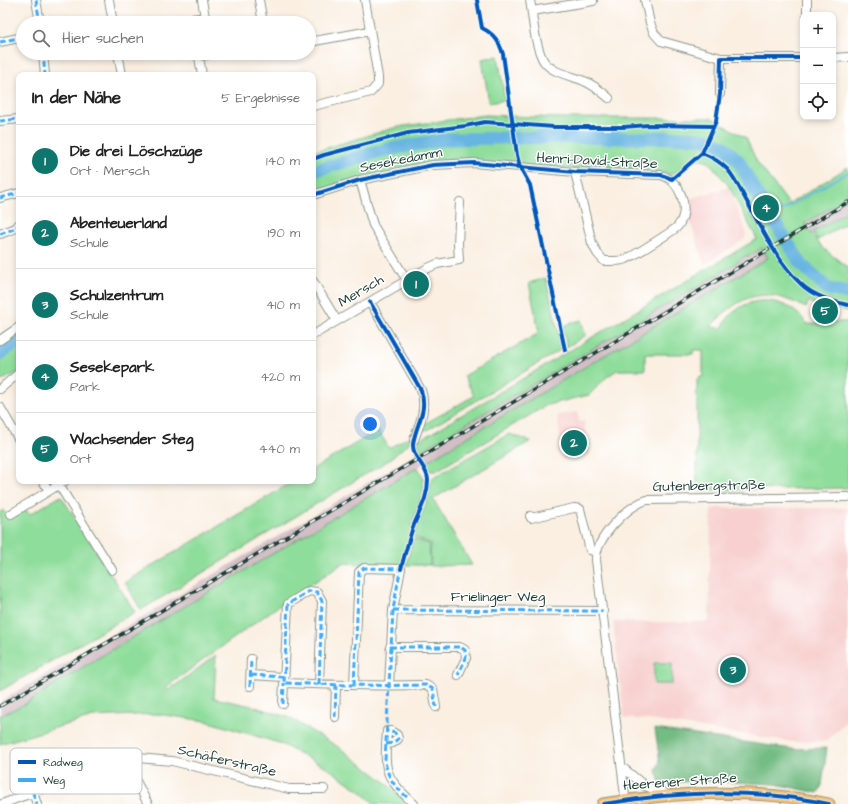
<!DOCTYPE html>
<html lang="de">
<meta charset="utf-8">
<style>
:root{--surface:#fff;--page:#f6f6f6;--text:#222;--muted:#767676;--line:#e0e0e0;--accent:#0f766e}
body{margin:0;font-family:"Architects Daughter",sans-serif;background:var(--page);color:var(--text)}
.controls{position:absolute;right:12px;top:12px;display:grid;overflow:hidden;border-radius:8px;box-shadow:0 2px 6px #0003}
.controls button{width:36px;height:36px;display:grid;place-items:center;padding:0;border:0;border-bottom:1px solid var(--line);background:var(--surface);color:var(--text);font:20px sans-serif}
.you{position:absolute;left:370px;top:424px;width:14px;height:14px;margin:-10px;border:3px solid #fff;border-radius:50%;background:#1a73e8;box-shadow:0 0 0 6px #1a73e833}
.badge{display:grid;place-items:center;width:26px;height:26px;border-radius:50%;background:var(--accent);color:#fff;font-size:13px;font-weight:700}
.pin{position:absolute;translate:-50% -50%;border:2px solid #fff;box-shadow:0 1px 4px #0006}
.list{margin:0;padding:0;list-style:none}
h2{display:flex;justify-content:space-between;align-items:center;height:52px;margin:0;padding:0 16px;font-size:17px}
h2 small{font-size:13px;font-weight:400;color:var(--muted)}
.list li{display:grid;grid-template-columns:26px 1fr auto;gap:12px;align-items:center;box-sizing:border-box;height:72px;padding:0 16px;border-top:1px solid var(--line)}
.list b{display:block;font-size:15px;white-space:nowrap}
.list p{margin:0;font-size:13px;white-space:nowrap;color:var(--muted)}
.list em{font-size:13px;font-style:normal;color:var(--muted)}
.icon{flex:none;width:22px;height:22px;fill:none;stroke:currentColor;stroke-width:2;stroke-linecap:round;stroke-linejoin:round}
.map{position:relative;flex:none;width:848px;height:804px;overflow:hidden}
.search{position:absolute;background:var(--surface);box-shadow:0 2px 6px #0003;left:16px;top:16px;width:300px;height:44px;display:flex;align-items:center;gap:10px;box-sizing:border-box;padding:0 14px;border-radius:22px;color:var(--muted);font-size:15px}
.panel{position:absolute;background:var(--surface);box-shadow:0 2px 6px #0003;left:16px;top:72px;width:300px;height:412px;border-radius:8px}
.map>svg:first-child{display:block}
.built{fill:#f7d0cf}
.industrial{fill:#d2bec5}
.green{fill:#8fdd9b;stroke:#578d68}
.forest{fill:#73bc83;stroke:#497c5c}
.lines{fill:none;stroke-linecap:round;stroke-linejoin:round}
.stream{stroke:#69b5e2;stroke-width:2}
.river{stroke:#69b5e2;stroke-width:13}
.minor-casing{stroke:#8c968a;stroke-width:10}
.major-casing{stroke:#8c968a;stroke-width:13}
.minor{stroke:#fff;stroke-width:8}
.major{stroke:#f9be6d;stroke-width:11}
.rail-casing{stroke:#1f3d34;stroke-width:3.5}
.rail{stroke:#fff;stroke-width:2;stroke-dasharray:6;stroke-linecap:butt}
.quiet{stroke:#3fa9f5;stroke-width:3;stroke-dasharray:6 3;stroke-linecap:butt}
.cycleway-casing{stroke:#fff;stroke-width:6}
.cycleway{stroke:#0057b8;stroke-width:4}
.labels{text-anchor:middle;dominant-baseline:central;stroke-width:3;stroke-linejoin:round;paint-order:stroke}
.street-label{font-size:14px;fill:#1f3d34;stroke:#fff}
.key{fill:#fff;stroke:#bcc5c2;stroke-width:1}
.key-label{font-size:11px;fill:#1f3d34}
</style>
<div class="map">
<svg width="848" height="804" viewBox="0 0 848 804">
<rect width="100%" height="100%" fill="#fff"/>
<filter id="ink" filterUnits="userSpaceOnUse"><feTurbulence type="fractalNoise" baseFrequency=".025" numOctaves="2"/><feDisplacementMap in="SourceGraphic" scale="8" xChannelSelector="R" yChannelSelector="G"/><feConvolveMatrix kernelMatrix="1 2 1 2 8 2 1 2 1" color-interpolation-filters="sRGB"/></filter>
<filter id="wash" filterUnits="userSpaceOnUse"><feTurbulence type="fractalNoise" baseFrequency=".012" numOctaves="4" result="noise"/><feDisplacementMap in="SourceGraphic" scale="16" xChannelSelector="R" yChannelSelector="G"/><feGaussianBlur stdDeviation="0.9" result="paint"/><feColorMatrix in="noise" values="0 0 0 0 0 0 0 0 0 0 0 0 0 0 0 0 0 1.4 0 .05"/><feComposite in="paint" operator="in"/></filter>
<g filter="url(#wash)">
<rect width="100%" height="100%" fill="#faefe1"/>
<path class="built" d="M728,187L746,231L745,239L704,264L689,217V199Z
M578,412L579,422L584,421L590,454L563,459L557,415Z
M711,508H848V719L827,741L793,742L650,720L624,718L613,622H709Z"/>
<path class="industrial" d="M848,197V211L808,236L801,225Z
M766,246L772,256L58,682L33,700L0,716V702L11,695L732,266L745,256H749Z"/>
<path class="green" d="M498,56L505,100L489,103L482,59Z
M485,115L562,118H712L746,138L757,162L789,204L848,167V197L804,224L823,248L848,268V311L813,304L809,301L806,308C764,286 742,293 710,327L722,328C739,292 786,293 807,324C821,325 834,321 848,322V488L713,490H700L697,488V379L703,376V350H693V354H645V370H617L608,376L589,395L547,405L436,471H430L424,463L768,258L762,248L749,256H745L732,266L417,453L418,441L757,239L728,185L709,162L697,159L673,174L444,162L313,194V152L397,127Z
M848,211V222L818,240L813,232Z
M546,278L562,349L427,430H422L424,424L474,396L464,376L539,333L529,283Z
M581,320L586,335L567,347L562,326Z
M19,327V372L0,381V339Z
M378,430L389,448L412,435L409,443L389,460L141,610L125,582L294,481H313V469Z
M509,434L531,441L433,499L472,565L431,566L430,543L413,537L428,498L431,479Z
M418,467L423,478L424,489L413,521L401,566L343,563L277,607L166,687V690L176,685L216,655L214,698L252,706L288,717L340,748L384,781L408,804H375L359,790L326,767L279,743L206,721L157,714L93,717L0,744V716L25,704L58,682Z
M61,496L135,612L0,691V512L3,510L6,515L22,506L30,514Z
M413,539L429,544L430,565H406Z
M654,663H672V684H654Z"/>
<path class="forest" d="M655,729L792,749L827,748L822,785L818,793L775,784L701,781L660,783L656,770L660,762Z"/>
<g class="lines">
<path class="stream" d="M771,217L848,172"/>
<path class="river" d="M313,171L384,150L447,139L570,137L628,138L682,137L707,139L724,147L738,160L761,201L802,265L828,289L848,293
M0,354L19,341"/>
</g>
</g>
<g filter="url(#ink)">
<g class="lines">
<g class="minor-casing">
<path id="minor" d="M36,0L40,23
M109,0L113,23
M259,0L263,23
M530,0C533,18 534,41 542,58C549,73 570,75 584,81C594,85 601,91 609,98
M645,0L650,23L654,33L661,41L721,58H803
M807,0V15
M532,11L593,1
M192,19L205,17L202,0
M171,23L192,19L193,23
M0,42L23,37
M309,42L370,31
M43,53L45,75
M118,53L122,75
M833,58L848,57
M202,75L199,57L215,53
M720,94L721,58
M313,106L371,92L378,84V77L365,0
M0,121L19,119
M360,180L373,225L406,279
M313,195L360,180L433,165L474,163L575,172L661,175C680,180 691,209 678,226C675,230 632,257 626,259C619,262 611,261 604,261L597,253L592,243L575,172
M0,198L19,193
M0,234L16,228L19,224
M313,281L337,321
M370,302L421,390C427,408 420,423 414,440
M313,335L426,269L437,264L459,260L458,244L460,202
M0,340L19,327
M0,389L19,373
M0,407L19,440
M43,481L49,491
M59,485L112,570
M11,514L65,481
M530,516L531,518L574,508L580,509L590,550L596,552
M393,610L603,611
M390,647H460L465,650L466,658L458,675
M251,675L284,677
M319,684L322,601L317,592L309,591L288,604L284,683C331,685 379,686 426,685L433,689L436,707
M354,685L359,572L364,568L401,569L393,610L389,685
M250,686L251,659
M283,704L284,683
M335,717L336,685
M386,744L393,743L398,739L397,735L391,731H387C384,772 384,776 414,804
M125,760L148,804
M622,767L645,786L667,794
M33,793L37,804
M2,804L112,763L138,758L172,761L289,789H324
M626,804L596,560C595,539 627,506 647,500L848,497"/>
</g>
<g class="major-casing">
<path id="major" d="M603,804C678,791 755,788 829,804"/>
</g>
<use href="#minor" class="minor"/>
<use href="#major" class="major"/>
<g class="rail-casing">
<path id="rail" d="M0,706L433,450L848,202"/>
</g>
<use href="#rail" class="rail"/>
<path class="quiet" d="M36,0L40,23
M0,42L23,37
M43,53L45,75
M0,121L19,119
M0,198L19,193
M0,234L16,228L19,224
M401,566L393,610L385,760C387,777 394,786 407,797
M393,610L603,611
M390,647H460L465,650L466,658L458,675
M251,675L284,677
M319,684L322,601L317,592L309,591L288,604L284,683C331,685 379,686 426,685L433,689L436,707
M354,685L359,572L364,568L401,569
M250,686L251,659
M283,704L284,683
M335,717L336,685
M386,744L393,743L398,739L395,733L387,731
M33,793L37,804"/>
<g class="cycleway-casing">
<path id="cycleway" d="M477,0L482,28C494,34 499,41 503,54L517,155L520,167L530,185L565,350
M702,153C729,164 733,176 746,200C762,228 777,262 801,284C813,296 832,301 848,305
M313,159L324,155L408,133L465,126L485,122L554,127H623L648,125L713,126
M313,195L360,180L433,165L474,163L575,172L661,175L672,179L702,153L716,121L720,94L721,58H803
M370,302L421,390C428,413 416,423 413,444C412,458 428,467 428,480C428,499 418,513 412,530C408,543 404,556 401,569
M603,804C678,791 755,788 829,804"/>
</g>
<use href="#cycleway" class="cycleway"/>
</g>
</g>
<g class="labels">
<g class="street-label">
<text transform="translate(401 160) rotate(-11)">Sesekedamm</text>
<text transform="translate(597 161) rotate(3)">Henri-David-Straße</text>
<text transform="translate(361 291) rotate(-31)">Mersch</text>
<text transform="translate(709 486) rotate(-1)">Gutenbergstraße</text>
<text x="498" y="597">Frielinger Weg</text>
<text transform="translate(227 761) rotate(13)">Schäferstraße</text>
<text transform="translate(680 782) rotate(-4)">Heerener Straße</text>
</g>
</g>
<rect x="10" y="748" width="132" height="46" rx="6" class="key"/>
<rect x="18" y="760" width="18" height="4" fill="#0057b8"/>
<rect x="18" y="778" width="18" height="4" fill="#3fa9f5"/>
<g class="key-label">
<text x="43" y="766">Radweg</text>
<text x="43" y="784">Weg</text>
</g>
</svg>
<div class="controls">
<button>+</button>
<button>−</button>
<button><svg class="icon" aria-label="locate" viewBox="0 0 24 24"><circle cx="12" cy="12" r="6"/><path d="M12 2v4M12 18v4M2 12h4M18 12h4"/></svg></button>
</div>
<div class="you"></div>
<div class="pin badge" style="left:416px;top:284px">1</div>
<div class="pin badge" style="left:574px;top:443px">2</div>
<div class="pin badge" style="left:733px;top:670px">3</div>
<div class="pin badge" style="left:766px;top:208px">4</div>
<div class="pin badge" style="left:825px;top:311px">5</div>
<div class="search"><svg class="icon" aria-label="search" viewBox="0 0 24 24"><circle cx="10" cy="10" r="6"/><path d="M15 15l6 6"/></svg>Hier suchen</div>
<section class="panel">
<h2>In der Nähe<small>5 Ergebnisse</small></h2>
<ul class="list">
<li><span class="badge">1</span><div><b>Die drei Löschzüge</b><p>Ort · Mersch</p></div><em>140 m</em></li>
<li><span class="badge">2</span><div><b>Abenteuerland</b><p>Schule</p></div><em>190 m</em></li>
<li><span class="badge">3</span><div><b>Schulzentrum</b><p>Schule</p></div><em>410 m</em></li>
<li><span class="badge">4</span><div><b>Sesekepark</b><p>Park</p></div><em>420 m</em></li>
<li><span class="badge">5</span><div><b>Wachsender Steg</b><p>Ort</p></div><em>440 m</em></li>
</ul>
</section>
</div>
